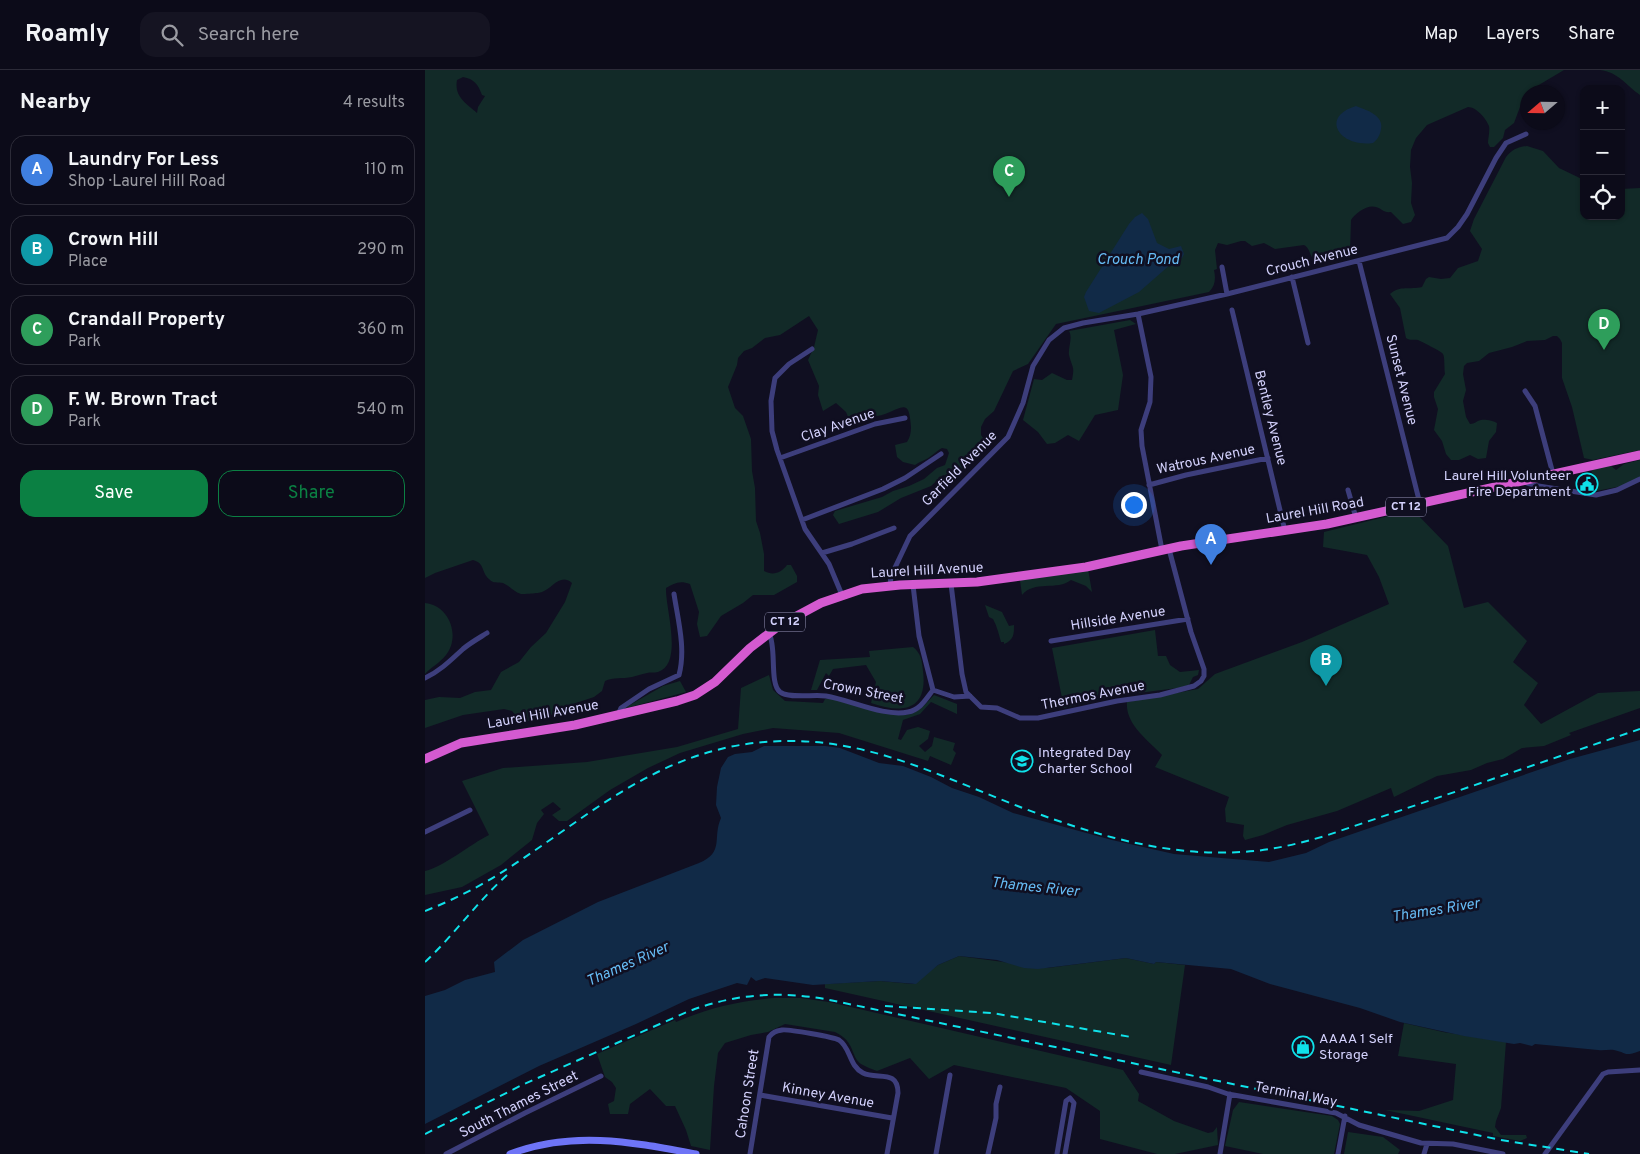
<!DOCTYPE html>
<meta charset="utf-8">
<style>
:root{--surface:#0c0b19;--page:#151422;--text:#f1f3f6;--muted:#9a9ba2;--line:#2c2b38;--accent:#0b8043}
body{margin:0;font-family:Overpass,sans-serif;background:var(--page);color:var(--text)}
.controls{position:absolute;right:15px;top:15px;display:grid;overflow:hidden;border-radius:10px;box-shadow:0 1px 4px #0004}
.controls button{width:45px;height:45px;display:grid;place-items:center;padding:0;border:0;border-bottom:1px solid var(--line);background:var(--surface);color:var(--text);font:25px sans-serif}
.compass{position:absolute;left:1095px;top:15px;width:45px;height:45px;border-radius:50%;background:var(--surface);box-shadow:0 1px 4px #0004;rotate:250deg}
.you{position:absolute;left:708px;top:434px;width:18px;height:18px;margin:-12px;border:4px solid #fff;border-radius:50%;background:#1a73e8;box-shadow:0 0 0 8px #1a73e833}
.badge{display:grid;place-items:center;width:32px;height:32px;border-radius:50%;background:var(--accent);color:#fff;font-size:16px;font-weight:700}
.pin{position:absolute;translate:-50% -41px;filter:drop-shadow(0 1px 2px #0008)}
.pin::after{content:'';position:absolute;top:26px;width:18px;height:15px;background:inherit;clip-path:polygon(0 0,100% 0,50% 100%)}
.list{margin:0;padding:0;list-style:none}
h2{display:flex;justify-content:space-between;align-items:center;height:65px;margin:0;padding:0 20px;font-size:21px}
h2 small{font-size:16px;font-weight:400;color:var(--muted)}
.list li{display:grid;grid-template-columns:32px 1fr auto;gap:15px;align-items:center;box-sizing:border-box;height:70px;margin:0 10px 10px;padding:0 10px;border:1px solid var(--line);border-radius:15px}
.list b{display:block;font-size:19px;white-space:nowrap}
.list p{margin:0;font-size:16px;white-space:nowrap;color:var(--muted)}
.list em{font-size:16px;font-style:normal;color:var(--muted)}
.actions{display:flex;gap:10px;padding:15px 20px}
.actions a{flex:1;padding:11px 0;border:1px solid var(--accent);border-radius:15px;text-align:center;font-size:18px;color:var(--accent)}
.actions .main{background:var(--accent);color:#fff}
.icon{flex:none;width:28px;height:28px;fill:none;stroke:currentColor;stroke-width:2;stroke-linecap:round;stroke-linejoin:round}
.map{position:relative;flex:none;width:1215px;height:1084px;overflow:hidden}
header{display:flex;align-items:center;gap:30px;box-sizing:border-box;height:70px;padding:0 25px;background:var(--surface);border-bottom:1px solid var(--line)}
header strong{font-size:24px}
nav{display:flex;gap:28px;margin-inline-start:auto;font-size:18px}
.search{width:350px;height:45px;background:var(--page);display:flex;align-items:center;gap:12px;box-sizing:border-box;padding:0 18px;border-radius:15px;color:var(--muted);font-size:19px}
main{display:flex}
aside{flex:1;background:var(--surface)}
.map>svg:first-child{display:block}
.green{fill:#122a28;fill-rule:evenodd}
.water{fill:#112a47}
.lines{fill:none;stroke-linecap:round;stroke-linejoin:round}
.minor{stroke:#3d3e7c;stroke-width:5}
.secondary{stroke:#6e74f6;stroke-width:7}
.trunk{stroke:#d45ad0;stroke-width:9}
.rail{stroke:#0fe2ea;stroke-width:2;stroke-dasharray:8 6;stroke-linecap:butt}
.labels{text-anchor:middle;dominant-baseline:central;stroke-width:5;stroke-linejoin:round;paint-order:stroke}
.shield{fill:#100f21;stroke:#9897ba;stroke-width:1}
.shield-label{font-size:12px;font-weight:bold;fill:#d3d1fc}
.street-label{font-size:14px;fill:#d3d1fc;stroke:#100f21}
.poi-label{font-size:14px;fill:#d3d1fc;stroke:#100f21;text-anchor:start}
.water-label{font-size:15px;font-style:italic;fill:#66bcf5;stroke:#100f21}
</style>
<header>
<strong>Roamly</strong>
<div class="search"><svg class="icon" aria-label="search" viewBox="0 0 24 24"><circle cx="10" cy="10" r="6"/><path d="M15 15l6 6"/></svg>Search here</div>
<nav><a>Map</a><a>Layers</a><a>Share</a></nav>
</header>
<main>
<aside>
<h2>Nearby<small>4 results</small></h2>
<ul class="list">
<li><span class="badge" style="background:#3f7fe0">A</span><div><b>Laundry For Less</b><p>Shop · Laurel Hill Road</p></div><em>110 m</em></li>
<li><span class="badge" style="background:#0f9aa8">B</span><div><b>Crown Hill</b><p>Place</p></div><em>290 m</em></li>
<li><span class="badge" style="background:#2e9e5b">C</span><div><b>Crandall Property</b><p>Park</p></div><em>360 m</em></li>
<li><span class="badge" style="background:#2e9e5b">D</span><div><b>F. W. Brown Tract</b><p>Park</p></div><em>540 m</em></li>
</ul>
<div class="actions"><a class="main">Save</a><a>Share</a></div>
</aside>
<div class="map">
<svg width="1215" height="1084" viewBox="0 0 1215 1084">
<rect width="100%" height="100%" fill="#100f21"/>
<path class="green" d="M0,0H1156H1139L1102,22L1098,29L1089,53L1080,60L1078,68L1069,77H1065L1063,73C1063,69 1065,61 1064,56C1061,48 1051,37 1043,37L1002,55L991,68L986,80L985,97L987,113L986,133L990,145L986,152L978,154L966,142C958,143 958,139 951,137C943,134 930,143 926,150L925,182C915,192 913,187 902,189C898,189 895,191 890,191C884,186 886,179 879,175L850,179L839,173L827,176L820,171H816L802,175L793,173L790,180L792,199L789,200C791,209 790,216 784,222L631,254L603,294L588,301L569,341L560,349L556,357V365L560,371L561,379L542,397L536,406L529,411L522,406L518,405L506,416L476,428L453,442L414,454L408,445L410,441L457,427L468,421L484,416L499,409L512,398L520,395L524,383L522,379L517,378C512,381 510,383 506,386C502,390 495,391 490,395L478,392L472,387L470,375L482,372C485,367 486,363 486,357C484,330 480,336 460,344C455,346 449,346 444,348C437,350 434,356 427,356L421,342L411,333L398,341L393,325L394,316L383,290L389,277L393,260L384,246L355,265L340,268L327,278L319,281L313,288L312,295L303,317L310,338L318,346L326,369L327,401L330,418L331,451L335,463L339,484V501C348,506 356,503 362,495H366L372,506V512L349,525H328L318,533L296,546L282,566L275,567L272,554L274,542L265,514C255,510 249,513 241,518C240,537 259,594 233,602C229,603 225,602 222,603C216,604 212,606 207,607C198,609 188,607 180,611L177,621L169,627L145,635L132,645H124L100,652L93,648L87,641L79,639L38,645L0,658V630L14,627L35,628L50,622L66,620L76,602L94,592L106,577L121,563L140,532L147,513C135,503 128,518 117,522C116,523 100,524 98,524C91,524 85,516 78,513C73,512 68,514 64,509C56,502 60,493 48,490L10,503L0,508ZM38,7C49,9 53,14 57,25L60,26L53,37L52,43C41,33 29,27 32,10Z
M1175,0H1215V25C1201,15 1193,2 1175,0Z
M1102,76L1118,81L1134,98L1159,110V146H1196V119L1215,118V380L1168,390L1159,388L1147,337L1137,308V273L1135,269L1132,266H1128L1120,270L1102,271L1087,277L1064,283L1054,291L1042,293L1039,296L1038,304L1041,320L1038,331L1041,347L1045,354C1050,354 1051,351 1056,350C1060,349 1069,351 1072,353L1071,362L1064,371L1061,388L1053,389L1045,385L1034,390H1026L1021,384L1017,371L1009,360L1013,339L1009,327V322L1020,304C1019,299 1020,287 1018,284C1016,281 997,272 993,270C988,269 986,271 981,268L975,238L965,224C975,215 985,220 997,217L1001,209L1004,207L1016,209L1025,208L1033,198L1053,191L1057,179L1045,161L1049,149L1081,87C1087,80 1092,77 1102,76Z
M705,250L711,254L689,260L698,305L693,340L670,345L654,371L643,365L630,373L622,374L613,362L598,350L609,309L617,310L627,303L642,310H647C650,295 647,298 644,285C643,277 648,268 644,261Z
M1215,390V407L1197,416L1171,421L1169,414L1174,413L1173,409L1169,410L1166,399L1185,395L1191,400L1199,394Z
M988,440L1023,476L1039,538L1063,532L1102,571L1088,592L1113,613L1099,635L1116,654L1173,623L1215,621V638L1144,663L1146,665L1119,676L1097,678L1078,689L1062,693L1046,700L1012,706L969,727L966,718L912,741L862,755L838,765L820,770L818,766L819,755L801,752L800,739L804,727L730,697L737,685C723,670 700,654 702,632L773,619L790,604L877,572L964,534L954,507L942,485L898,477L899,462Z
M663,499L667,522L661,516L646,510C632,521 609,510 597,525L595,510Z
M0,533C24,535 36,566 21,585C15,593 6,597 0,604Z
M560,535L577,542L584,556L589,555C589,564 589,570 579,574V572H576C574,565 572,556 568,549L564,547Z
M730,560L733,586H741L745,595L755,602L774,600L773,605L768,607L764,615L753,618L689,626L639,638L627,578Z
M488,577C496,583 497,591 498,601C503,641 477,644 446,633L451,612L441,595L408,599L404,606L401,603L392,620H386L395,590L445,587L444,581Z
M344,605L348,620L360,631L398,633L400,629H409C426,633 470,648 485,644C496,641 502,632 509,625L532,634V644L506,632L495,644L478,650L473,669L476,670L482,660L493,657L505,661L503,669L494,676L500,682L507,676L509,667L530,673L528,680L531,683L526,695L505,686L503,691L414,663L348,658L318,664L255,683L223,698L185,720L142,751H134L127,745L136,739L128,732L116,740L119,744L112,753L107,770L76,795L37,817L0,825V801C20,796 44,775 64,765L37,711L78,698L162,692L252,677L313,659L316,618Z
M255,611L261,622L198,639L238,616Z
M534,886L622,898L701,888L729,894L731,892L760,895L746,995L400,918V914L455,911L488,914L513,895Z
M349,928H375L404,932L698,1000L714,1024L713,1031L749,1051L783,1063L788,1062L792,1057L793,1075L750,1084H732L675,1069V1041L641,1018L529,995L504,1009L485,988L452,1001C447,999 441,997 436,994C425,986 431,972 410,962L360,954L343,962L326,965L300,973L293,983L289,1016L285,1080L266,1076L261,1060L250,1036H241L225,1019L205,1034L203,1044H185L183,1034L189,1031L191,1018L187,1012L180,1007L172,984L250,950L251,952C283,938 314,931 349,928Z
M979,953L1018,962L1081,972L1076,1038L1071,1051L1070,1057L1076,1065H1101L1102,1068L1095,1071L1068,1066V1063L960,1040L994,1041L1028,1030L1031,994L973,986Z
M814,1032L907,1046L913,1050L915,1054L909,1084H838L800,1076L808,1040Z
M923,1062L958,1067L975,1080L973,1084H919Z"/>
<path class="water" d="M931,36C941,40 959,45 956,59C955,65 953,69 948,73C915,78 894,47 931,36Z
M717,143L723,149L732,173L744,179L756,176L759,184L757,188L746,194L714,222L674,243L664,241L659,227L661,222L704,154L710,147Z
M1215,670V981C1198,987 1203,983 1189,980C1184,979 1178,981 1173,980C1152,978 1132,976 1110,974L1107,976L1095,973L1089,974L1039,966L975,952L935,938L845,914L806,899L731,892L729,894L701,888L613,899L599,898L572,890L534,886L513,895L491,914L455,911L388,915L340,908L331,911L326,907L322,915L312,913L264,929L211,954L114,996L0,1054V926L20,920L40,910L70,902L69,892L98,870L173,832L274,793C300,782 287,768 296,748L291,735L292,717L296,698L303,687L310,684L327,682L339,676H400L415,678L454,693L478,696L506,707L527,718L554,727L588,743L687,770L749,784L844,792L881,783L904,772L1145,689Z"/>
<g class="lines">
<path class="minor" d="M934,191L995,434
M797,197L802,224
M867,207L883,273
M807,240L860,461
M713,244L726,307L725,332L716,360L717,376L737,480
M387,279L364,294L350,308L346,331L347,361L352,380L380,459L404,494L417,525
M1100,321L1110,336L1128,404
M355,388L450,354L480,348
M1097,411L1107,415L1171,425L1192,420L1215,409
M724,415L761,405L843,388
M923,420L931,448
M377,450L458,419L480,408L516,384
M397,483L427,474L469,458
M526,514L537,604L541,622L556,637L572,638L595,648H613L692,631L735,625L769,616L776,611L779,606V599L766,562L744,479
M465,516L466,506L485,466L583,367L598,333L608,296L624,270L639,258L658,253L713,244L802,224L1022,168L1033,157L1042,144L1071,88L1081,73L1101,64
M344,563C352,578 344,613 355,622C364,629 389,624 401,626C426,630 459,647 483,642C495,640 501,629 508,620L494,566L488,515
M626,571L763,549
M0,608C15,601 26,590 38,579C45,573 54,568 62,563
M508,620L529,627L545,626
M193,645L196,638L224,619L254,605C261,579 253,550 249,524
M0,762L45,740
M716,1002L783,1017L803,1024L911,1043L934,1055L996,1073L1028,1074L1078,1084
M335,1025L467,1048
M21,1084L100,1043L176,1006
M325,1084L344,967C348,962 351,961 357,960C363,959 409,967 414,970C426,978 424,996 438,1003C452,1010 473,999 473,1023L462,1084
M511,1084L525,1005
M563,1084L571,1048V1034L575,1017
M632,1084L641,1031L645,1028L649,1033L640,1084
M795,1084L805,1024
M913,1084L920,1046
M999,1084L1002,1074
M1120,1084L1178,1004L1183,1002L1215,1000"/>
<path class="secondary" d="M85,1084C148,1060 207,1072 271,1084"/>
<path class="trunk" d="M0,689L36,673L150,655L252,631L270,625L290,612L325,578L355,555L396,533L437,519L475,515L552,512L661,497L756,476L902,454L1215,385"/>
<path class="rail" d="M0,841C28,830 56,816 82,799C163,747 228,685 329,673C427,662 496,698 585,733C656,761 737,787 815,782C844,781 872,774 900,766L1215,659
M0,892C29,865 52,832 82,805
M460,936L567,943L706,967
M0,1064L97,1015L262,942C308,924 352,921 400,929L1076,1070L1164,1084"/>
</g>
<defs>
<g id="civic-ring" transform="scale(1.125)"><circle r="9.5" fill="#100f21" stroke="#0fe2ea" stroke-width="1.5"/><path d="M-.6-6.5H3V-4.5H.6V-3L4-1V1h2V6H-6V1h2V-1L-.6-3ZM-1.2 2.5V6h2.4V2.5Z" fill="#0fe2ea"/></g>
<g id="school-ring" transform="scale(1.125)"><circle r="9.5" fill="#100f21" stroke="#0fe2ea" stroke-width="1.5"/><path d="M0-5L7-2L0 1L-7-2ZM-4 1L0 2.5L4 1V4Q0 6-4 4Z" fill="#0fe2ea"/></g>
<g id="shop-ring" transform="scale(1.125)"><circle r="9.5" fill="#100f21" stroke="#0fe2ea" stroke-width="1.5"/><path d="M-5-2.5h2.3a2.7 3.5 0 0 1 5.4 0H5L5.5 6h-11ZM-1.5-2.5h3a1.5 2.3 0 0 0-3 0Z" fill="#0fe2ea"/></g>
</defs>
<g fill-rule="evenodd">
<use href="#civic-ring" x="1162" y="414"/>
<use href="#school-ring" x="597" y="691"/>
<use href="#shop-ring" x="878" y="977"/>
</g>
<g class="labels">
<g class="shield">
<rect x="961" y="427.5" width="40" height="19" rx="4"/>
<rect x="340" y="542.5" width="40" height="19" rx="4"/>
</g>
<g class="shield-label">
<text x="981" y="437">CT 12</text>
<text x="360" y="552">CT 12</text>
</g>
<g class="street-label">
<text transform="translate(887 191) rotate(-14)">Crouch Avenue</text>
<text transform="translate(976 310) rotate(76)">Sunset Avenue</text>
<text transform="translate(845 348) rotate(76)">Bentley Avenue</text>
<text transform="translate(413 356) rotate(-19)">Clay Avenue</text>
<text transform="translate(781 390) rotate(-12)">Watrous Avenue</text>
<text transform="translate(535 399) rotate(-45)">Garfield Avenue</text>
<text transform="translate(890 441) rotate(-10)">Laurel Hill Road</text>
<text transform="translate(502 501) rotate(-3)">Laurel Hill Avenue</text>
<text transform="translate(693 549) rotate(-9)">Hillside Avenue</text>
<text transform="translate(438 622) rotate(11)">Crown Street</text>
<text transform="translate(668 626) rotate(-11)">Thermos Avenue</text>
<text transform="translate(118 645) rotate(-10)">Laurel Hill Avenue</text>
<text transform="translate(323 1024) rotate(-81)">Cahoon Street</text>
<text transform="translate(871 1025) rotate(11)">Terminal Way</text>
<text transform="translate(403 1026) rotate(10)">Kinney Avenue</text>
<text transform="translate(94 1035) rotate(-27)">South Thames Street</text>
</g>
<g class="poi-label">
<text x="1146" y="406" text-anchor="end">Laurel Hill Volunteer<tspan x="1146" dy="16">Fire Department</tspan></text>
<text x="613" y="683">Integrated Day<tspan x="613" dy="16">Charter School</tspan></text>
<text x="894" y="969">AAAA 1 Self<tspan x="894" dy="16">Storage</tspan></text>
</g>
<g class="water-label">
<text x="713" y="190">Crouch Pond</text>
<text transform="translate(610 818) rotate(6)">Thames River</text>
<text transform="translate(1011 841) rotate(-9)">Thames River</text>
<text transform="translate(203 895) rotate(-24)">Thames River</text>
</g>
</g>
</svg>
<div class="controls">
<button>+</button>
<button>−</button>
<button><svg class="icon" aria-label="locate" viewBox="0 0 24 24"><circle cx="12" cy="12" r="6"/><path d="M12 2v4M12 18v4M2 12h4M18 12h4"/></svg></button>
</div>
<svg class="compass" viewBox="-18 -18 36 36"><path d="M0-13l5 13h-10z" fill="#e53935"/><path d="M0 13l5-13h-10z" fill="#9a9ba2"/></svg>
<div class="you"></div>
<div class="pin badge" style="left:786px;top:495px;background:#3f7fe0">A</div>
<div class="pin badge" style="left:901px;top:616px;background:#0f9aa8">B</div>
<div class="pin badge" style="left:584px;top:127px;background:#2e9e5b">C</div>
<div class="pin badge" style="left:1179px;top:280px;background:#2e9e5b">D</div>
</div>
</main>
